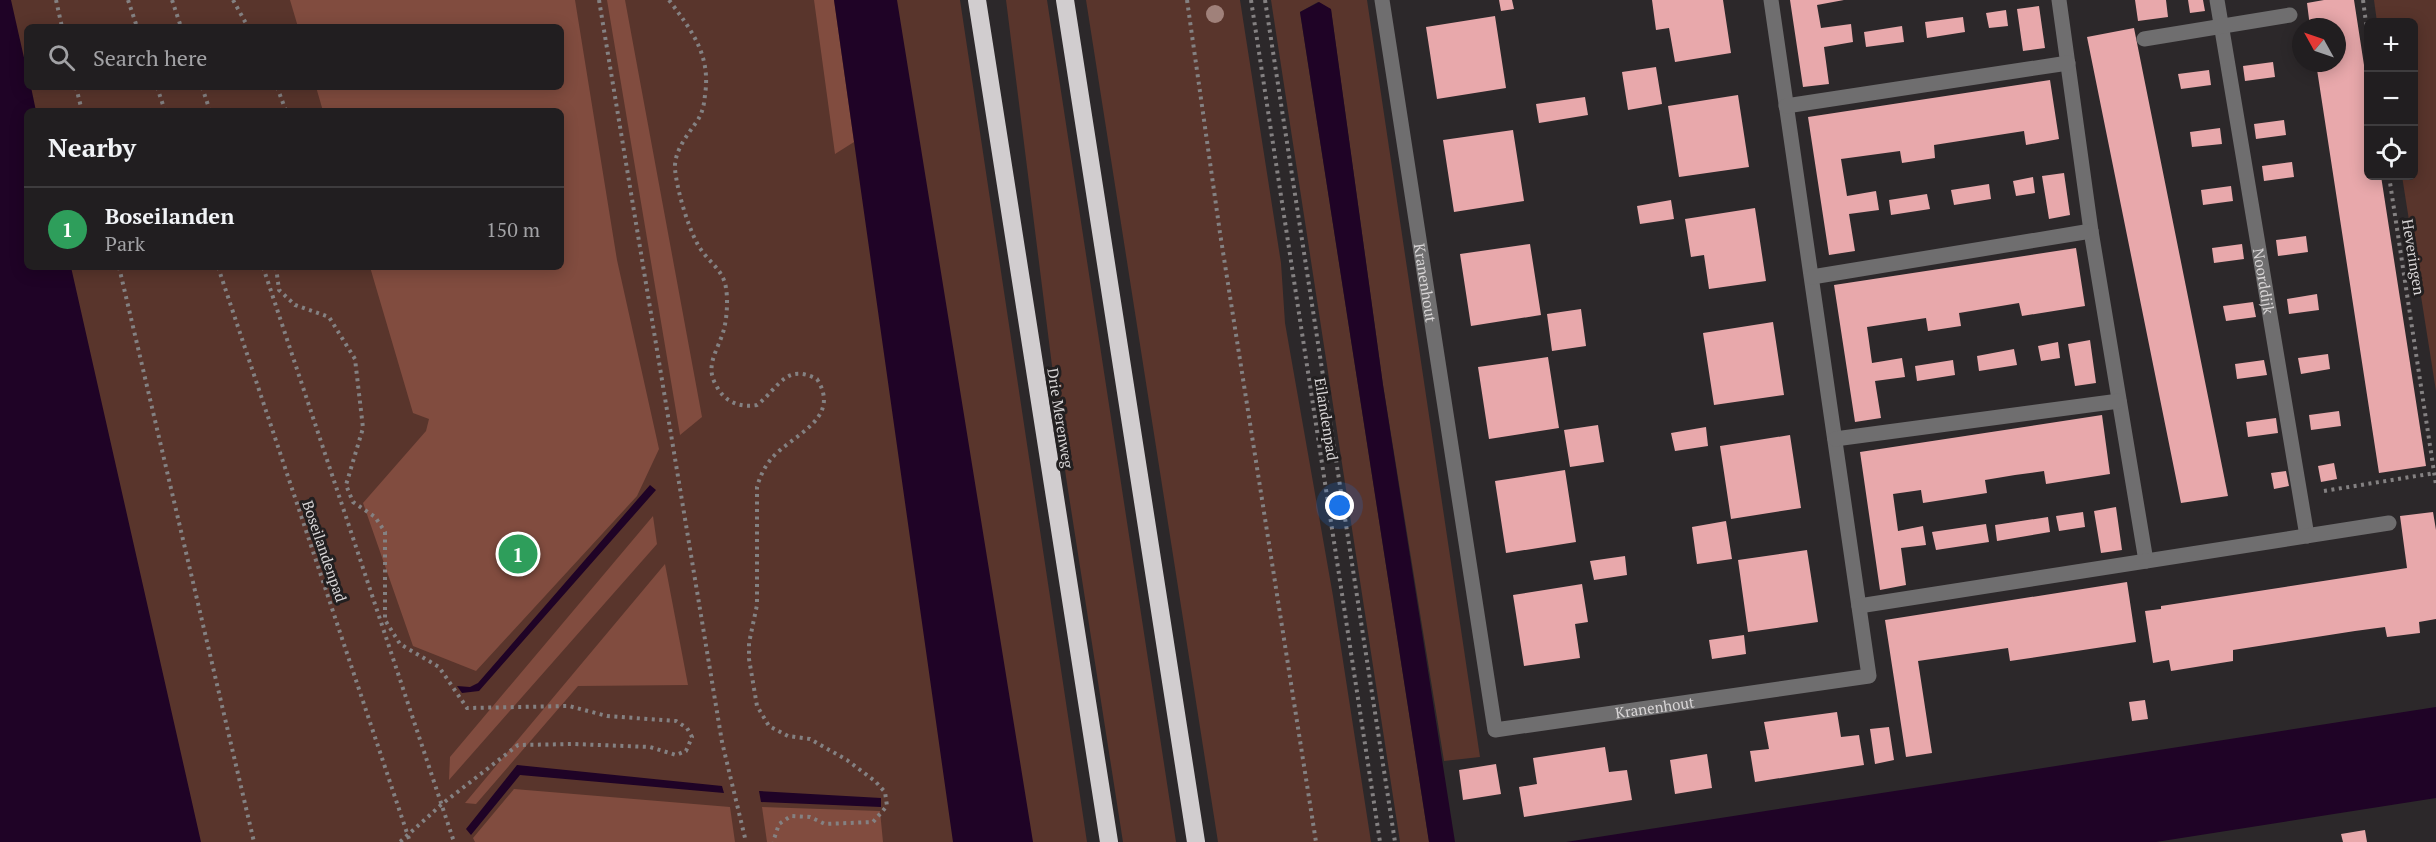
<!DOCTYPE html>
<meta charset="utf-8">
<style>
:root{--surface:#211e20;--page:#2d2b2d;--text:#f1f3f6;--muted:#a2a2a5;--line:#3e3c3e;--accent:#d8b434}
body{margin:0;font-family:"PT Serif",serif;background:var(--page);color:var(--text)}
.controls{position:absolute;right:18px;top:18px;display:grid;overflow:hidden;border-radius:9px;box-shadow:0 3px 15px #0003}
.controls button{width:54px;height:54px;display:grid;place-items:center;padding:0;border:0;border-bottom:2px solid var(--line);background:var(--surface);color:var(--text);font:30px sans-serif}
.compass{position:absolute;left:2292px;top:18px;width:54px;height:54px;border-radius:50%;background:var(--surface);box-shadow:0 3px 15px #0003;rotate:310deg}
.you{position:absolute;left:1340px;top:506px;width:21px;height:21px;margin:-15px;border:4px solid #fff;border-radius:50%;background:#1a73e8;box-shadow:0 0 0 9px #1a73e833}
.badge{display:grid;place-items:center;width:39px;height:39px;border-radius:50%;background:var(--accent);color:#fff;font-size:20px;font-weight:700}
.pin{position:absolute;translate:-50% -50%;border:3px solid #fff;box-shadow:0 2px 6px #0006}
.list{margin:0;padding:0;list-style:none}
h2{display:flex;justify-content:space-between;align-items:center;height:78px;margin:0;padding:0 24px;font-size:26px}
h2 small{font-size:20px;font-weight:400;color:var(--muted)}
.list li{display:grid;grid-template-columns:39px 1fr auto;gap:18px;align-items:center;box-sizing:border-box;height:84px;padding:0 24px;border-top:2px solid var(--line)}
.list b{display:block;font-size:22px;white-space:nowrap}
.list p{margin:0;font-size:20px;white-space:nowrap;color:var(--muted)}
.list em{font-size:20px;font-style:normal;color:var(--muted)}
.icon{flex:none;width:33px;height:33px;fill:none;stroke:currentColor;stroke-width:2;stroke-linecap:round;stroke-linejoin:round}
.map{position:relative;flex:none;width:2436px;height:842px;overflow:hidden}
.search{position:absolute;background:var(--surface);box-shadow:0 3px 15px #0003;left:24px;top:24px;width:540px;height:66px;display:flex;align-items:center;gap:15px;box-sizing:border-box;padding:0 21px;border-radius:9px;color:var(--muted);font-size:22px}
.panel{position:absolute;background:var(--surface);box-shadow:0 3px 15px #0003;left:24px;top:108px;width:540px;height:162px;border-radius:9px}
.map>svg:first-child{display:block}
.green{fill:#59352c;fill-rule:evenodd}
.forest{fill:#814c3f}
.water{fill:#1f0326}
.building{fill:#e8a8ab}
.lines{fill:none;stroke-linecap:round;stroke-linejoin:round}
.path{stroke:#848182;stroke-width:4;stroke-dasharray:3 4.5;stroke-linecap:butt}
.minor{stroke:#6f6e6f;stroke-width:15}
.highway{stroke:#d1cdcf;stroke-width:18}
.tree{fill:#a0817a}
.labels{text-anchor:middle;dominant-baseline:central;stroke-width:6;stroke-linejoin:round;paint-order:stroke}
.street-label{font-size:15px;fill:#d8d5d6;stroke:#221f20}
</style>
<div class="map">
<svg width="2436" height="842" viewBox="0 0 2436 842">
<rect width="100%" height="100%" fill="#2c282a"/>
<path class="green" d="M0,0H960L1087,842H0ZM27,27H561V87H27ZM27,111H561V267H27Z
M1006,0H1047L1176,842H1123L1066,477Z
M1086,0H1240L1281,263L1285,323L1333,596L1371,842H1218Z
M1271,0H1367L1480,757L1444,761L1383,385L1331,10L1318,2L1300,12L1429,842H1400Z
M2374,0H2436V391L2402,176H2414V22H2377Z"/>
<path class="forest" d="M290,0H575L617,260L659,449L637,496L476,671L413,646L363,503L426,431L429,419L413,413L370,267H561V111H323L316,87H561V27H298Z
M607,0H625L702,417L680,435Z
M814,0H834L854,142L835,154Z
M653,516L657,544L449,780L450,757Z
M665,564L688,685L578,686L476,804L465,803Z
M514,789L730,807L735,842H475L473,838Z
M762,807L880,811L883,842H767Z"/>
<path class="water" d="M0,0H11L27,71V87H31L36,111H27V267H71L201,842H0Z
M834,0H897L1033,842H953Z
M1319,2L1331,9L1383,385L1455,842H1429L1300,12Z
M650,485L656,490L479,691L462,693L457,686L470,687L478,683Z
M2436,707V798L2156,842H1566Z
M517,765L722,786L724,793L520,775L471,835L466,829Z
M759,791L881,798V807L761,802Z"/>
<path class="building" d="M1499,0H1512L1514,9L1501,11Z
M1652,0H1723L1731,53L1675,62L1669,28L1656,30Z
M1790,0H1844L1817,5L1821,28L1851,24L1853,42L1824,47L1829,84L1803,87Z
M2135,0H2166L2168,17L2138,21Z
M2188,0H2203L2205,11L2190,13Z
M2324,0H2354L2368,91V176H2381L2426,466L2379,473L2316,63H2337V27H2310L2307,3Z
M2039,6L2045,48L2023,51L2017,9Z
M2006,10L2008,26L1989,28L1986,13Z
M1495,16L1506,88L1437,99L1426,27Z
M1963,17L1965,32L1927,38L1925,22Z
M1902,26L1904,42L1866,47L1864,32Z
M2134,28L2228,496L2181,503L2087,37Z
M2273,62L2275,77L2245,81L2243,66Z
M1656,67L1662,104L1628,110L1622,72Z
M2209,70L2211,85L2181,89L2178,74Z
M2050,80L2059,139L2026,145L2024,131L1934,145L1935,158L1902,163L1900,151L1841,159L1847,196L1876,191L1879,210L1849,214L1855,251L1829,255L1808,117Z
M1738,95L1749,167L1679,177L1668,106Z
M1585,97L1588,115L1539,123L1536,104Z
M2284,120L2286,135L2256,139L2254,124Z
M2220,128L2222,144L2192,147L2190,132Z
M1513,130L1524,201L1454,212L1443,140Z
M2292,162L2294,177L2264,181L2262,166Z
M2064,173L2070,215L2049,219L2042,176Z
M2033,177L2035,193L2016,196L2013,181Z
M1989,184L1991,199L1954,205L1951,190Z
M2231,186L2233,201L2203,205L2201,190Z
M1927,194L1930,209L1891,215L1889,200Z
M1671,200L1674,219L1640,224L1637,206Z
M1755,208L1766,281L1709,289L1704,255L1691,257L1685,219Z
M2306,236L2308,252L2278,256L2276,240Z
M1530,244L1541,315L1471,326L1460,254Z
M2242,244L2244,259L2214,263L2212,248Z
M2076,248L2085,306L2022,316L2019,303L1959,313L1961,326L1928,331L1926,318L1867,327L1872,363L1902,358L1905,377L1875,381L1881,418L1855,422L1834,285Z
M2317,294L2319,310L2289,314L2287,299Z
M2253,302L2256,317L2226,321L2223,306Z
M1581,309L1586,346L1552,351L1547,314Z
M1773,322L1784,395L1714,405L1703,333Z
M2090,340L2096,383L2075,386L2068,344Z
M2058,342L2060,358L2041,361L2038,346Z
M2014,349L2017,365L1979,371L1977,356Z
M2328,354L2330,369L2301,374L2298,358Z
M1548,357L1559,428L1489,439L1478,367Z
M1953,360L1955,375L1917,381L1915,366Z
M2264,360L2267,375L2237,379L2235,364Z
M2339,411L2341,426L2311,430L2309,415Z
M2102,415L2110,474L2046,484L2044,471L2015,475L1985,480L1987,493L1923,503L1921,490L1893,494L1898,531L1923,526L1926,545L1901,548L1906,585L1880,590L1860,452Z
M2276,418L2278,433L2248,437L2246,422Z
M1598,425L1604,462L1570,467L1564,430Z
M1706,427L1708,446L1675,451L1671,433Z
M1790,435L1801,508L1731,519L1720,446Z
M2334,463L2337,479L2321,482L2318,466Z
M1565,470L1576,542L1506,553L1495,481Z
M2286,471L2289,486L2274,489L2271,473Z
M2116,507L2122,550L2101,553L2094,511Z
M2083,512L2085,527L2059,531L2056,516Z
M2433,512L2436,530V619L2419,622L2420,633L2387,637L2385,627L2355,631L2233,650V661L2171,671L2169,660L2153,663L2145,611L2161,609V606L2407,568L2400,516Z
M2048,517L2050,532L1997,541L1995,525Z
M1726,521L1732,559L1697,564L1692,527Z
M1986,524L1989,542L1936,550L1932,532Z
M1807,550L1818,622L1748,632L1738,560Z
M1625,556L1627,575L1594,580L1590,561Z
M2127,582L2136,642L2010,661L2008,648L1918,661L1932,753L1906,757L1885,620Z
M1582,584L1588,622L1575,624L1580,658L1524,666L1513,595Z
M1744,635L1746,654L1712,659L1709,640Z
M2145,700L2148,719L2132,721L2129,702Z
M1837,712L1841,737L1859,735L1864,765L1755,782L1750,751L1769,749L1764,722Z
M1889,727L1894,760L1875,764L1870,729Z
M1605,747L1609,772L1627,770L1632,800L1524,817L1519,787L1537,784L1533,758Z
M1707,754L1712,788L1675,794L1670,760Z
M1496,764L1501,794L1463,800L1459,770Z
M2365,830L2367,842H2343L2341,834Z"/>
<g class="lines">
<path class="path" d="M56,0L62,27
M128,0L137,27
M172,0L181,27
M233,0L248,27
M599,0L722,742L746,842
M669,0C692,31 711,55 705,95C704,106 702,115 695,124C686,137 674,152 675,169C677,190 687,224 697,243C706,261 723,268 726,288C728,300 727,317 724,329C719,349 704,365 716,385C724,402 740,408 757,405C780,387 785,363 817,379C842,419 793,434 772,458C765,466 760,476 757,487V605L749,643V659L757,706L769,726L788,736L810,739L847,760L875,781L885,792L887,806L873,822L825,824L810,817L791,816L779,824L773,842
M1187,0L1220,233L1316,842
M1251,0L1380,842
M1265,0L1395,842
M2363,0L2368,38
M76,87L82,111
M157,87L165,111
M202,87L210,111
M277,87L286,111
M2389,176L2436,485
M119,267L254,842
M218,267L410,842
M263,267L454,842
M276,267L279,290L295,305L329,317L355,359L363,428L346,485L353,502L375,517L385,532V620L400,644L439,667L467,708L569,706L607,716L676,721L687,728L692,737L686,751L676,755L650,747L574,744L518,745L442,804L400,842
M2324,491L2435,473"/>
<g class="minor">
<path id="s1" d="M1382,0L1495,730L1869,676L1771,0"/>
<path d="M2059,0L2091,231L2146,561"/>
<path id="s2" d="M2217,0L2307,536"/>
<path d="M2144,39L2290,15"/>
<path d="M1786,106L2068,63"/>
<path d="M1812,277L2091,231"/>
<path d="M1835,439L2119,401"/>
<path d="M1859,606L2389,523"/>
</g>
<path class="highway" d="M977,0L1109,842
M1065,0L1196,842"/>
</g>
<circle class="tree" cx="1215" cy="14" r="9"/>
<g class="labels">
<g class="street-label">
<text transform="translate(2414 257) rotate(81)">Heveringen</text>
<text stroke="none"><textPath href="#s2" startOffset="285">Noorddijk</textPath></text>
<text stroke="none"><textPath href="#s1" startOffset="286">Kranenhout</textPath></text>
<text transform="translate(1061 418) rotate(81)">Drie Merenweg</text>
<text transform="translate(1327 419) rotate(81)">Eilandenpad</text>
<text transform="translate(325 551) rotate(71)">Boseilandenpad</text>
<text stroke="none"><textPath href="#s1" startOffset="900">Kranenhout</textPath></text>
</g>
</g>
</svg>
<div class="controls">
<button>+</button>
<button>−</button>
<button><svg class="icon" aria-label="locate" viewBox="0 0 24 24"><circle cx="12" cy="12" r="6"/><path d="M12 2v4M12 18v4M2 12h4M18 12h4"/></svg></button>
</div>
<svg class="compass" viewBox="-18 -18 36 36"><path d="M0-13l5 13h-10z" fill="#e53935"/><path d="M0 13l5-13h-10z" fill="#a2a2a5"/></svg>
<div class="you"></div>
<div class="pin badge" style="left:518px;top:554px;background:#2e9e5b">1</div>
<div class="search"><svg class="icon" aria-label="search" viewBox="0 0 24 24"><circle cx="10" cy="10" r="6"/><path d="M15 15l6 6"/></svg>Search here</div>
<section class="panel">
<h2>Nearby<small></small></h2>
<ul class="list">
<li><span class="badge" style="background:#2e9e5b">1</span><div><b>Boseilanden</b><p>Park</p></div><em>150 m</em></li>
</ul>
</section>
</div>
